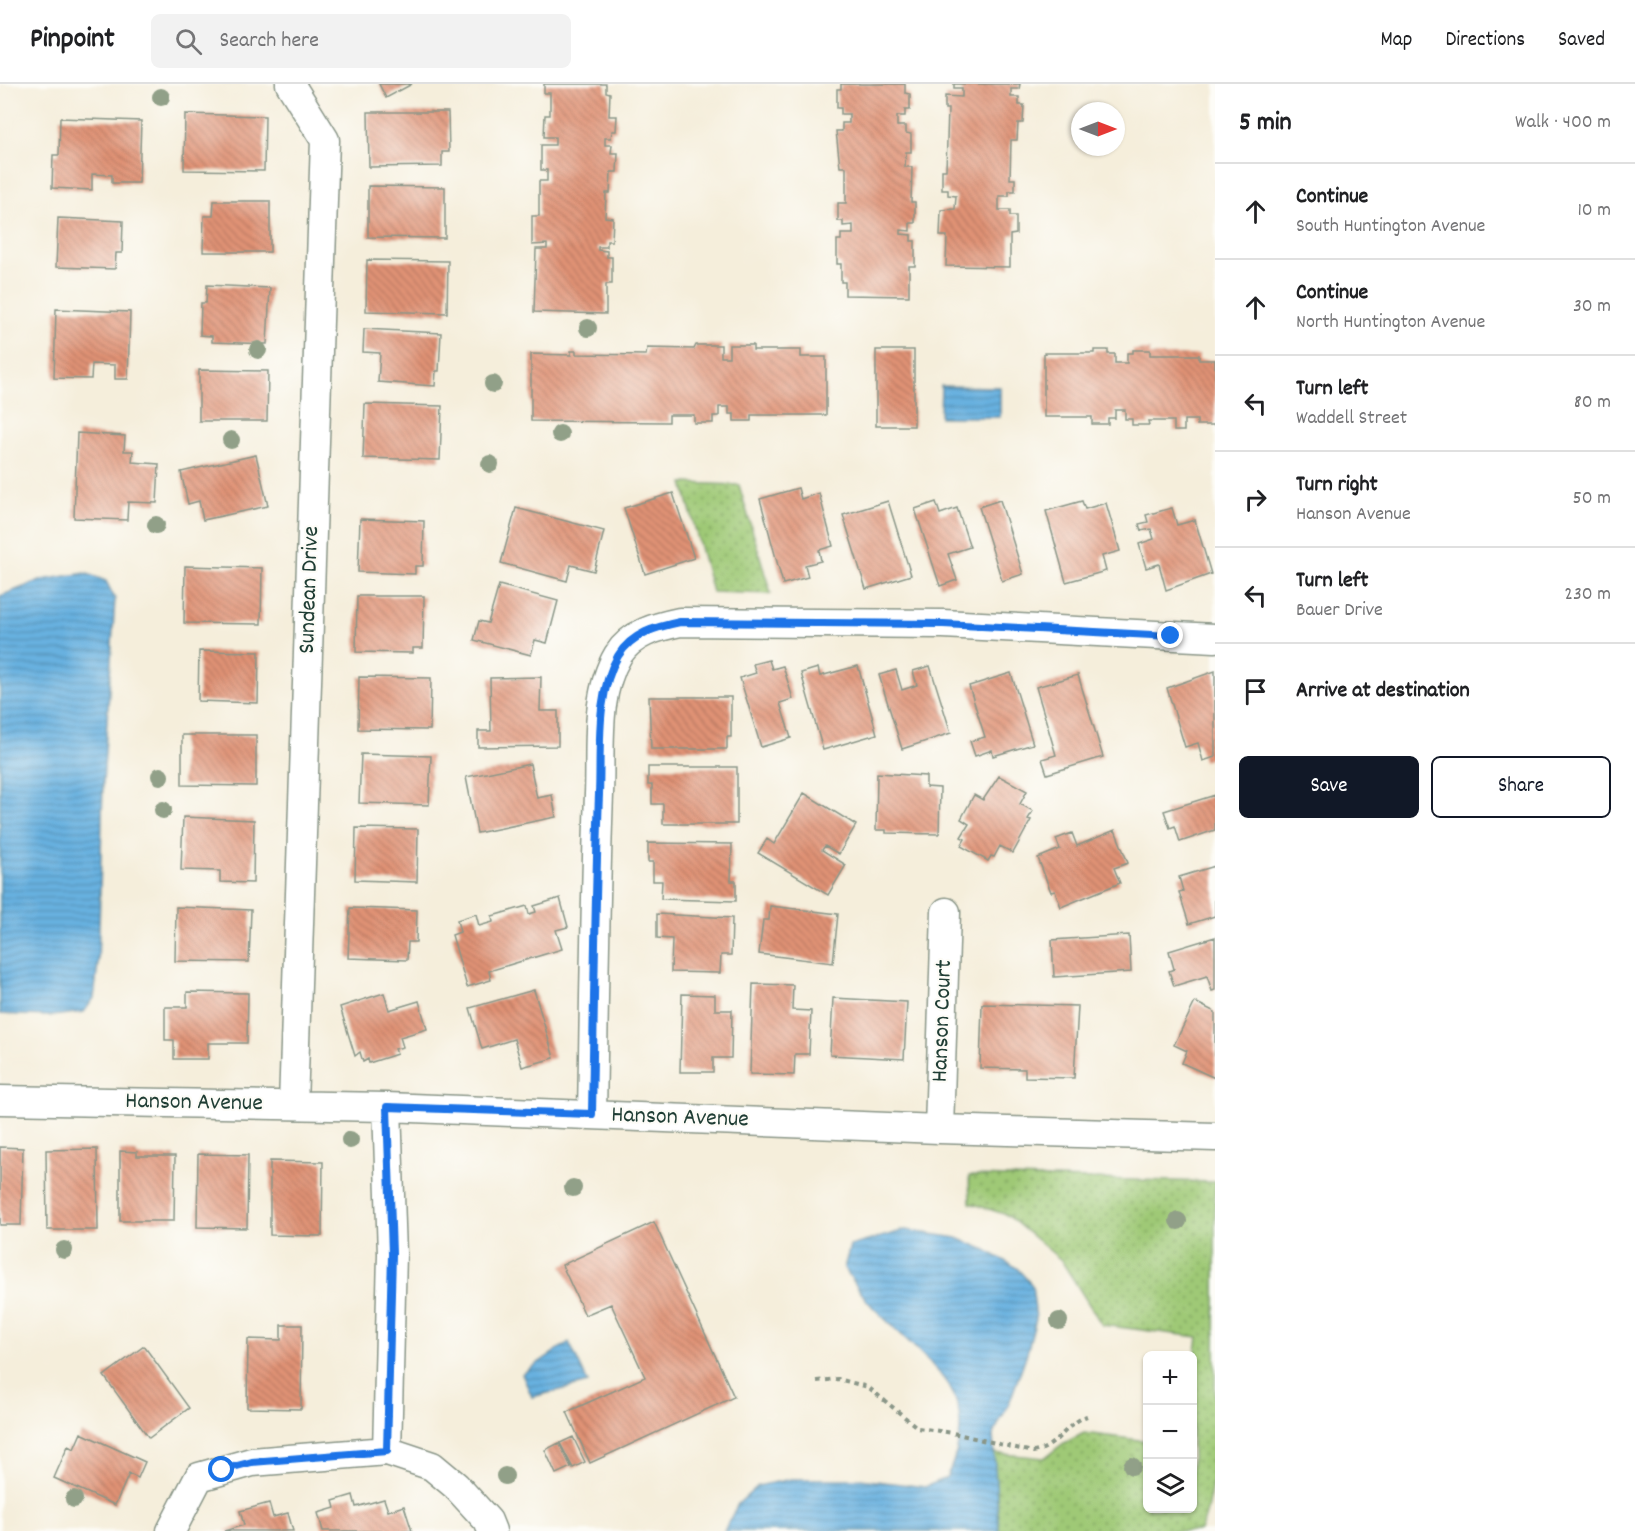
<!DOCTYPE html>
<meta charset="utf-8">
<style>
:root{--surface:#fff;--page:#f2f2f2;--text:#202124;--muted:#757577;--line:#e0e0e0;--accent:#111827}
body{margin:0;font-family:Dekko,sans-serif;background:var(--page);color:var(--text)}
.controls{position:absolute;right:18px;bottom:18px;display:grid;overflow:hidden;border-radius:9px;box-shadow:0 2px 4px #0004}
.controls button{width:54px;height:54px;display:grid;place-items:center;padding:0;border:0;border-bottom:2px solid var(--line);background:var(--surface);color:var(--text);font:30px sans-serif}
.compass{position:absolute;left:1071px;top:18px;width:54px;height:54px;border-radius:50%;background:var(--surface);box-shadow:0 2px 4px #0004;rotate:90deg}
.stop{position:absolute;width:18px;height:18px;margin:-14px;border:4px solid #1a73e8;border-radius:50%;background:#fff}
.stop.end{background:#1a73e8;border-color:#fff;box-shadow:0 2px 6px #0008}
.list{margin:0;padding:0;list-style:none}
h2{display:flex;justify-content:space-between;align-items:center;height:78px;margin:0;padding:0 24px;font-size:26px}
h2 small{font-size:20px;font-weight:400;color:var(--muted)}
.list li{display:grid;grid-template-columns:39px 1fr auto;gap:18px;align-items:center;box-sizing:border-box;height:96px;padding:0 24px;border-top:2px solid var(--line)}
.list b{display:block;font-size:22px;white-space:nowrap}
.list p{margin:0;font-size:20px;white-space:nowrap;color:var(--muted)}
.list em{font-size:20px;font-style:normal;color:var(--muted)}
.actions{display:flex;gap:12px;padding:18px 24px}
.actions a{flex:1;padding:14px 0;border:2px solid var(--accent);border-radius:9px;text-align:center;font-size:21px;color:var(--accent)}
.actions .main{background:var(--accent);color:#fff}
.icon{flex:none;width:33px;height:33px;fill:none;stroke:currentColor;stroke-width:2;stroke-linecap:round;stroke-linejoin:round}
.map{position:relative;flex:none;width:1215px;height:1447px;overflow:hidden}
header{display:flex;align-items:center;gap:36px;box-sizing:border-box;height:84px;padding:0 30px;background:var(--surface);border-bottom:2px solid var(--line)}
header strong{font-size:28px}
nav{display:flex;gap:33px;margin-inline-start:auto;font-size:21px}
.search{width:420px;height:54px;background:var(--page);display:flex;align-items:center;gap:15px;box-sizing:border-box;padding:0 21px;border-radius:9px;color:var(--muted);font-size:22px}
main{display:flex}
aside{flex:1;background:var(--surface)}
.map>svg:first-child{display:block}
.grass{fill:url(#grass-dots);stroke:#5f8355;stroke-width:1.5}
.water{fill:url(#water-rules);stroke:#44778a;stroke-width:1.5}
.building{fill:url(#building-back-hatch)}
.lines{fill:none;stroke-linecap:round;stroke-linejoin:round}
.minor-casing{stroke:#8a9688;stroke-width:31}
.path{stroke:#8a9688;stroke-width:4;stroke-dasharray:4.5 4.5;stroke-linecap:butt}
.minor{stroke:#fff;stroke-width:28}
.tree{fill:#91a088}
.route{stroke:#1a73e8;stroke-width:8}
.labels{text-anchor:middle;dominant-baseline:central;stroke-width:4.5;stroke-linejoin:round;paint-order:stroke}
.street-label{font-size:24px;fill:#1f3d34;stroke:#fdfcf7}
</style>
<header>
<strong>Pinpoint</strong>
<div class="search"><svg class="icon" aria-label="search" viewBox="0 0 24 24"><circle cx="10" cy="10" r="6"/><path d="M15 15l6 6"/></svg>Search here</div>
<nav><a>Map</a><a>Directions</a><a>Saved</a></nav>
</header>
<main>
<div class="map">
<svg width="1215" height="1447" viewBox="0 0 1215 1447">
<defs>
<pattern id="grass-dots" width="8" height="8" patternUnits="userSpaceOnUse" patternTransform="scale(1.5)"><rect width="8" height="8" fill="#9fc976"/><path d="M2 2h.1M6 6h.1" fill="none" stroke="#81a462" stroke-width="1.8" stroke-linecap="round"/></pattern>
<pattern id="water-rules" width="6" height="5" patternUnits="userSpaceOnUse" patternTransform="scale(1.5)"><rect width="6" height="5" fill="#68b1e0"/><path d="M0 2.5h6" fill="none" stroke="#5591b6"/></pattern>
<pattern id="building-back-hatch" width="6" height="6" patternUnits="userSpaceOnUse" patternTransform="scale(1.5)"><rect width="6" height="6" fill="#e09275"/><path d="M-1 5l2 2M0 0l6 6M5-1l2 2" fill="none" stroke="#b57861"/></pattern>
</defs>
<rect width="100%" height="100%" fill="#fdfcf7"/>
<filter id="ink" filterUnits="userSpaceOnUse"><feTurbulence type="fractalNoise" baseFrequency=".0167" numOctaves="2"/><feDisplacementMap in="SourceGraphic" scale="12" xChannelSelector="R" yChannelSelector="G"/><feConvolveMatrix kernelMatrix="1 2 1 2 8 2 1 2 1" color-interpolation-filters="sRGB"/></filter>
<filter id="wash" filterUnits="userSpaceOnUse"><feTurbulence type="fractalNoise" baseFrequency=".008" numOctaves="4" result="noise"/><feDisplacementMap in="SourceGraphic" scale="24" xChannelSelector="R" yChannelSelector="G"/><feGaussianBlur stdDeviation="1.35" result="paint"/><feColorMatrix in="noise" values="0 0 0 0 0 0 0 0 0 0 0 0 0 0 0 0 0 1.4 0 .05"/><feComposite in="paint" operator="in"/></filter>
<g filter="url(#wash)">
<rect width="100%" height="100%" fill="#f5eedb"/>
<path class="grass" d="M683,399L739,401L771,510L712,508Z
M969,1092L1215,1098V1386L1206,1431L1200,1447H999L994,1369L1044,1374L1064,1359L1084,1349L1147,1357L1148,1424H1192V1293L1198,1253L1102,1241L1061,1176L1007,1131L970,1119Z"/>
<path class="water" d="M941,302L1000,303V333H940Z
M85,489L106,497L115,515L103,699L98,880L94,914L84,928L51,932L0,930V512L42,496Z
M905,1146L957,1154L984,1165L1017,1184L1032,1201L1036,1235L1027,1269L1010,1317L993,1351L999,1447H724L738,1420L758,1402L791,1395H860L925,1403L946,1394C959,1369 965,1341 955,1314C944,1285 893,1245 871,1221C861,1210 853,1196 844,1184L850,1162Z
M569,1258L588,1299L532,1313L522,1290Z"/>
<g id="blocks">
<path class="building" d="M379,0H412L386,14Z
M544,0H606V8L610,9L609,32H617L616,47H612L611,54H605V61H612L611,69H618L617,88H611L610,109H606L605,133L613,134L612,157H607V163H598V166L607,167V173H612V200H606V230L534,228L536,165H547V160L532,161V132H539V97H547V86H541V61H555V53H544L545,31H550V9H544Z
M841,0H905V9L910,10V26H905V32H897V42H906V49L911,50V68H906L905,83H912L911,118H915V139H910V147L901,146V150L911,151V157H915V182H909V212L845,211V198H841V180H837V156H841V150H853V141L843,142V137H838V119H846V83H840L836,47H842V39H849V30H841V24H837V5H841Z
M954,0H1020L1019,5H1011V13H1019V21H1024L1023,39H1018L1017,56H1011L1010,95H1015V107H1009V112H999V126H1010V132H1016V150L1010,151V183L946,182L947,152H940L941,126L955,125L956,112L948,111V106H942V86H946L948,25H945V12L962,13V4H954Z
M368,28H448L449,68H442V82L369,83Z
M185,30L265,32L264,87L184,86Z
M60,34L141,37L139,99H112V91L92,90V106L52,104L53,71H59Z
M368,102L445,103V154L368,153Z
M214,117H270V168H203L204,132H213Z
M58,134L123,137L122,169H116L115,185L56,183Z
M367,176L448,177L447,229L366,227Z
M207,201L270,204L267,260L212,258V252L200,251L201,219H206Z
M56,225L130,228L128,295H115V281L92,280L91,295L54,294Z
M364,245L441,249L439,287H436L435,302L378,298L380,269L363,268Z
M696,261H721V273H729V261H753V266H801V273H826V331H751V337H734V330H729V323H719V332H713V339H694V331H669V338L531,337V270L571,271V267H576V270L646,271L647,264L694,265Z
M876,266H914V342H876Z
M1094,266H1108V270H1115V279H1127V269H1133V266H1150V271H1199V276H1215V341H1197V336H1184V347H1174V337H1148L1149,341H1132V335H1125V326H1115V334H1108V340H1092V333H1044V269H1094Z
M199,286L268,287L267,337H199Z
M365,320L442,322L440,376L363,374Z
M77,349L125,352L124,367H133L132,378L159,380L157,419L128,418L127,436L74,434Z
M256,371L268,422L203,436L199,417L188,420L181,388Z
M798,404L801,415L819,409L833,462L819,466L821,477L805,481L808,493L783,500L760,415Z
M673,409L694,474L645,490L624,424Z
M1000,416L1023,490L1002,497L979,423Z
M888,417L911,491L866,505L843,431Z
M1082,417L1085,425L1106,419L1120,467L1102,472L1106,487L1066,498L1046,427Z
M936,418L940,430L957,424L970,463L948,470L957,496L940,502L915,425Z
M516,424L604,447L594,487L571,481L567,497L501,479Z
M1172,424L1177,441L1195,436L1211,490L1166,506L1159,480L1146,484L1139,460L1154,455L1151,445L1141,447L1139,440L1148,438L1146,431Z
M360,435L424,437L423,482H415V490L358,488Z
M185,482L262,484L261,540L184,539Z
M499,501L558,517L547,559L535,556L531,571L474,556L479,537L488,539Z
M357,512H424L423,564H413V569L356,568Z
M199,567L259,568L258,619L198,617Z
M769,576L772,585L783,582L793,615L780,619L791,654L761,663L740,594L756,589L753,580Z
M858,582L877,650L823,666L801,589L818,584L820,592Z
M930,582L951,649L902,665L879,591L896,586L902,606L917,601L913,587Z
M1215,587V673L1203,677L1198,659L1185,663L1167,604Z
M1011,589L1033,660L993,672L992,666L975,672L970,657L985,653L969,602Z
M1078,591L1103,673L1047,690L1042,675L1056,671L1036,603Z
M359,593L431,594L430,646L358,645Z
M541,593L540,627H558V662L478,663V647H491L490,594Z
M649,613H731V653H727V665H651Z
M182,651H256V702L182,701Z
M361,670L431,672L429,721L359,719Z
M530,680L537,714L552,711L556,733L477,749L466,693Z
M648,683H737V740H663V720H652V701H648Z
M877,689L926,692V703L940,704L939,750L886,749V746H876Z
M999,692L1027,707L1020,720L1033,727L1028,735L1031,736L1013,769L1000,762L994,773L991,772L988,777L961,762L965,755L961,753L969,740L961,735L974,711L983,716Z
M804,709L856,741L839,770L825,762L822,766L846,781L828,811L758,769L767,755L774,760Z
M1215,711V746L1180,758L1175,742L1170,744L1164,727Z
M183,733L254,736L253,799L220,798V787L181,786Z
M356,744L418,745L417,798L355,796Z
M1115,746L1128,779L1114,784L1120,799L1061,823L1055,807L1051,808L1038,774L1060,765L1056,755L1072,749L1077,762Z
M648,759L732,760L731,797H736V817L661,815L662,797H653V778H648Z
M1215,782V832L1189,840L1179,808L1183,807L1179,793Z
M560,814L568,843L556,846L562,865L489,887L491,896L467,903L452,851L460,848L457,836L476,830L479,842L493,838L492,832L527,822L529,830L536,828L534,822Z
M770,822L838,830L833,879L759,870L763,836H769Z
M176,823L251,826L249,878L175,877Z
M350,824L417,826L416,858H408L407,876L348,874Z
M657,830L732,834L731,871H721L720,889L671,888L672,855L657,854Z
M1129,851L1131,888L1054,893L1052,856Z
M1215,853V906L1212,907L1207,892L1174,902L1169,887L1174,885L1169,867Z
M753,900L793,901L792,926L811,927L809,970H795L794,991L750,990Z
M534,906L554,974L522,983L514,955L482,965L470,924Z
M187,908L248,909L247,959H208V975H174V956H165V923H187Z
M384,909L389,926L419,917L427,945L400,953L403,963L395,965L397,970L369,979L368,975L363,978L360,968L355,972L340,923Z
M682,910L715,911V926H732L731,974H713V988H680Z
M833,914L907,918L904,975L830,971Z
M1195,918L1215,928V994L1182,979L1187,967L1174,961Z
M982,920L1078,922L1074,994L1025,993V985L980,984Z
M0,1063L23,1064L21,1141H0Z
M97,1065L98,1146H47L46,1066Z
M120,1067L137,1068V1072H175L174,1137H120Z
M198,1070L248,1071L247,1144L197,1143Z
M270,1077L323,1078L322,1152L270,1151Z
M654,1138L734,1313L590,1379L567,1328L645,1293L611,1220L585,1231L562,1181Z
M281,1241H302L301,1325L247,1324L248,1255L281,1256Z
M144,1262L189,1324L149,1354L104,1292Z
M81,1349L145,1378L138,1394L129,1390L115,1421L54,1394L68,1362L74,1365Z
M573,1353L585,1378L573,1384L560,1359Z
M559,1359L571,1383L556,1390L545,1366Z
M353,1411L356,1423L384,1415L388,1427L404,1422L412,1447H323L318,1429L335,1424L333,1417Z
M269,1419L273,1433L288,1429L293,1447H224L244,1441L240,1427Z"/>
</g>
</g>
<g filter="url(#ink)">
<use href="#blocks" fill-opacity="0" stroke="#8a9688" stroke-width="1.5"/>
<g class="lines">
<g class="minor-casing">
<path id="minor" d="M290,0L325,56L293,1021
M0,1016L387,1023L939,1045L1215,1053
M387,1023L392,1170L387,1367
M592,1030C594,924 595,817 599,710C601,666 594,611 618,571C632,549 656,543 680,538L943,540L1215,554
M939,1045L946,828
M171,1447L199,1393L252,1378L387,1367L432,1382L456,1402L488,1437L492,1447"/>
</g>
<path class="path" d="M817,1297L838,1295L868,1303L918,1344L953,1349L1033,1368C1057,1364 1065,1340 1087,1332"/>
<use href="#minor" class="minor"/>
</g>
<g class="tree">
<circle cx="161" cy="13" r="9"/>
<circle cx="588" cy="244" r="9"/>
<circle cx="258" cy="266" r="9"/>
<circle cx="493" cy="300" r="9"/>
<circle cx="560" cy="350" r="9"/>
<circle cx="231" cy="356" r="9"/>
<circle cx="490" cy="380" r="9"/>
<circle cx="156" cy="441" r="9"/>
<circle cx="160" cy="692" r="9"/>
<circle cx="163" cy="726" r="9"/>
<circle cx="350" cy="1056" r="9"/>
<circle cx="573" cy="1104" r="9"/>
<circle cx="1178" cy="1137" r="9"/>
<circle cx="64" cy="1166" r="9"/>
<circle cx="1059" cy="1237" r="9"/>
<circle cx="1132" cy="1382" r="9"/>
<circle cx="505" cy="1392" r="9"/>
<circle cx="74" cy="1415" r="9"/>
</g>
</g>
<g class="lines" filter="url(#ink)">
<path class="route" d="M222,1386L252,1378L387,1367L392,1170L387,1023L592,1030C594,924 595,817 599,710C601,666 595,611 618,572C632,549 656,543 680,538L943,540L1171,552"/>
</g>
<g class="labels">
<g class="street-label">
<text transform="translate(310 506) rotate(-88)">Sundean Drive</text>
<text transform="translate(943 937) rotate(-88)">Hanson Court</text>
<text transform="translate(194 1019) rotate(1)">Hanson Avenue</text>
<text transform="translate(680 1034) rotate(2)">Hanson Avenue</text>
</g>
</g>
</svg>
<div class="controls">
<button>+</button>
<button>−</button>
<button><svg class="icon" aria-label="layers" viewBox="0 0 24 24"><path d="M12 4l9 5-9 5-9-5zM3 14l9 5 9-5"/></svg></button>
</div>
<svg class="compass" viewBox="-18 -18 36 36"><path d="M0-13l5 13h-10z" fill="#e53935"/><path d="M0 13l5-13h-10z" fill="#757577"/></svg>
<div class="stop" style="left:222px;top:1386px"></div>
<div class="stop end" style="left:1171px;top:552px"></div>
</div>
<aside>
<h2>5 min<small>Walk · 400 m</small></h2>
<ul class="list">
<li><svg class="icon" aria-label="ahead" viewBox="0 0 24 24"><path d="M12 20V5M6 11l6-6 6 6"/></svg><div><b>Continue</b><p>South Huntington Avenue</p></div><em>10 m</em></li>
<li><svg class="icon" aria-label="ahead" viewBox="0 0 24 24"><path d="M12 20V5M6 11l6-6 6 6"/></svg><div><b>Continue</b><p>North Huntington Avenue</p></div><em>30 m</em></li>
<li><svg class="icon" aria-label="left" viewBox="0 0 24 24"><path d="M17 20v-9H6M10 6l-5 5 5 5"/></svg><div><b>Turn left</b><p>Waddell Street</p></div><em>80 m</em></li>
<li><svg class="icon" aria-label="right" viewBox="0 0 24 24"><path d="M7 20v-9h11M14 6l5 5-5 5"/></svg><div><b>Turn right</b><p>Hanson Avenue</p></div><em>50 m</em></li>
<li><svg class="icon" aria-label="left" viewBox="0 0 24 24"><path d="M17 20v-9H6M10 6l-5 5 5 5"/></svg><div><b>Turn left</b><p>Bauer Drive</p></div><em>230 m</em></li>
<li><svg class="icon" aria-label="arrive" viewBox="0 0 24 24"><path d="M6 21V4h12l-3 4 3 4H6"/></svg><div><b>Arrive at destination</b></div></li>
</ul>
<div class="actions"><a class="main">Save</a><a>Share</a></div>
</aside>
</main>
